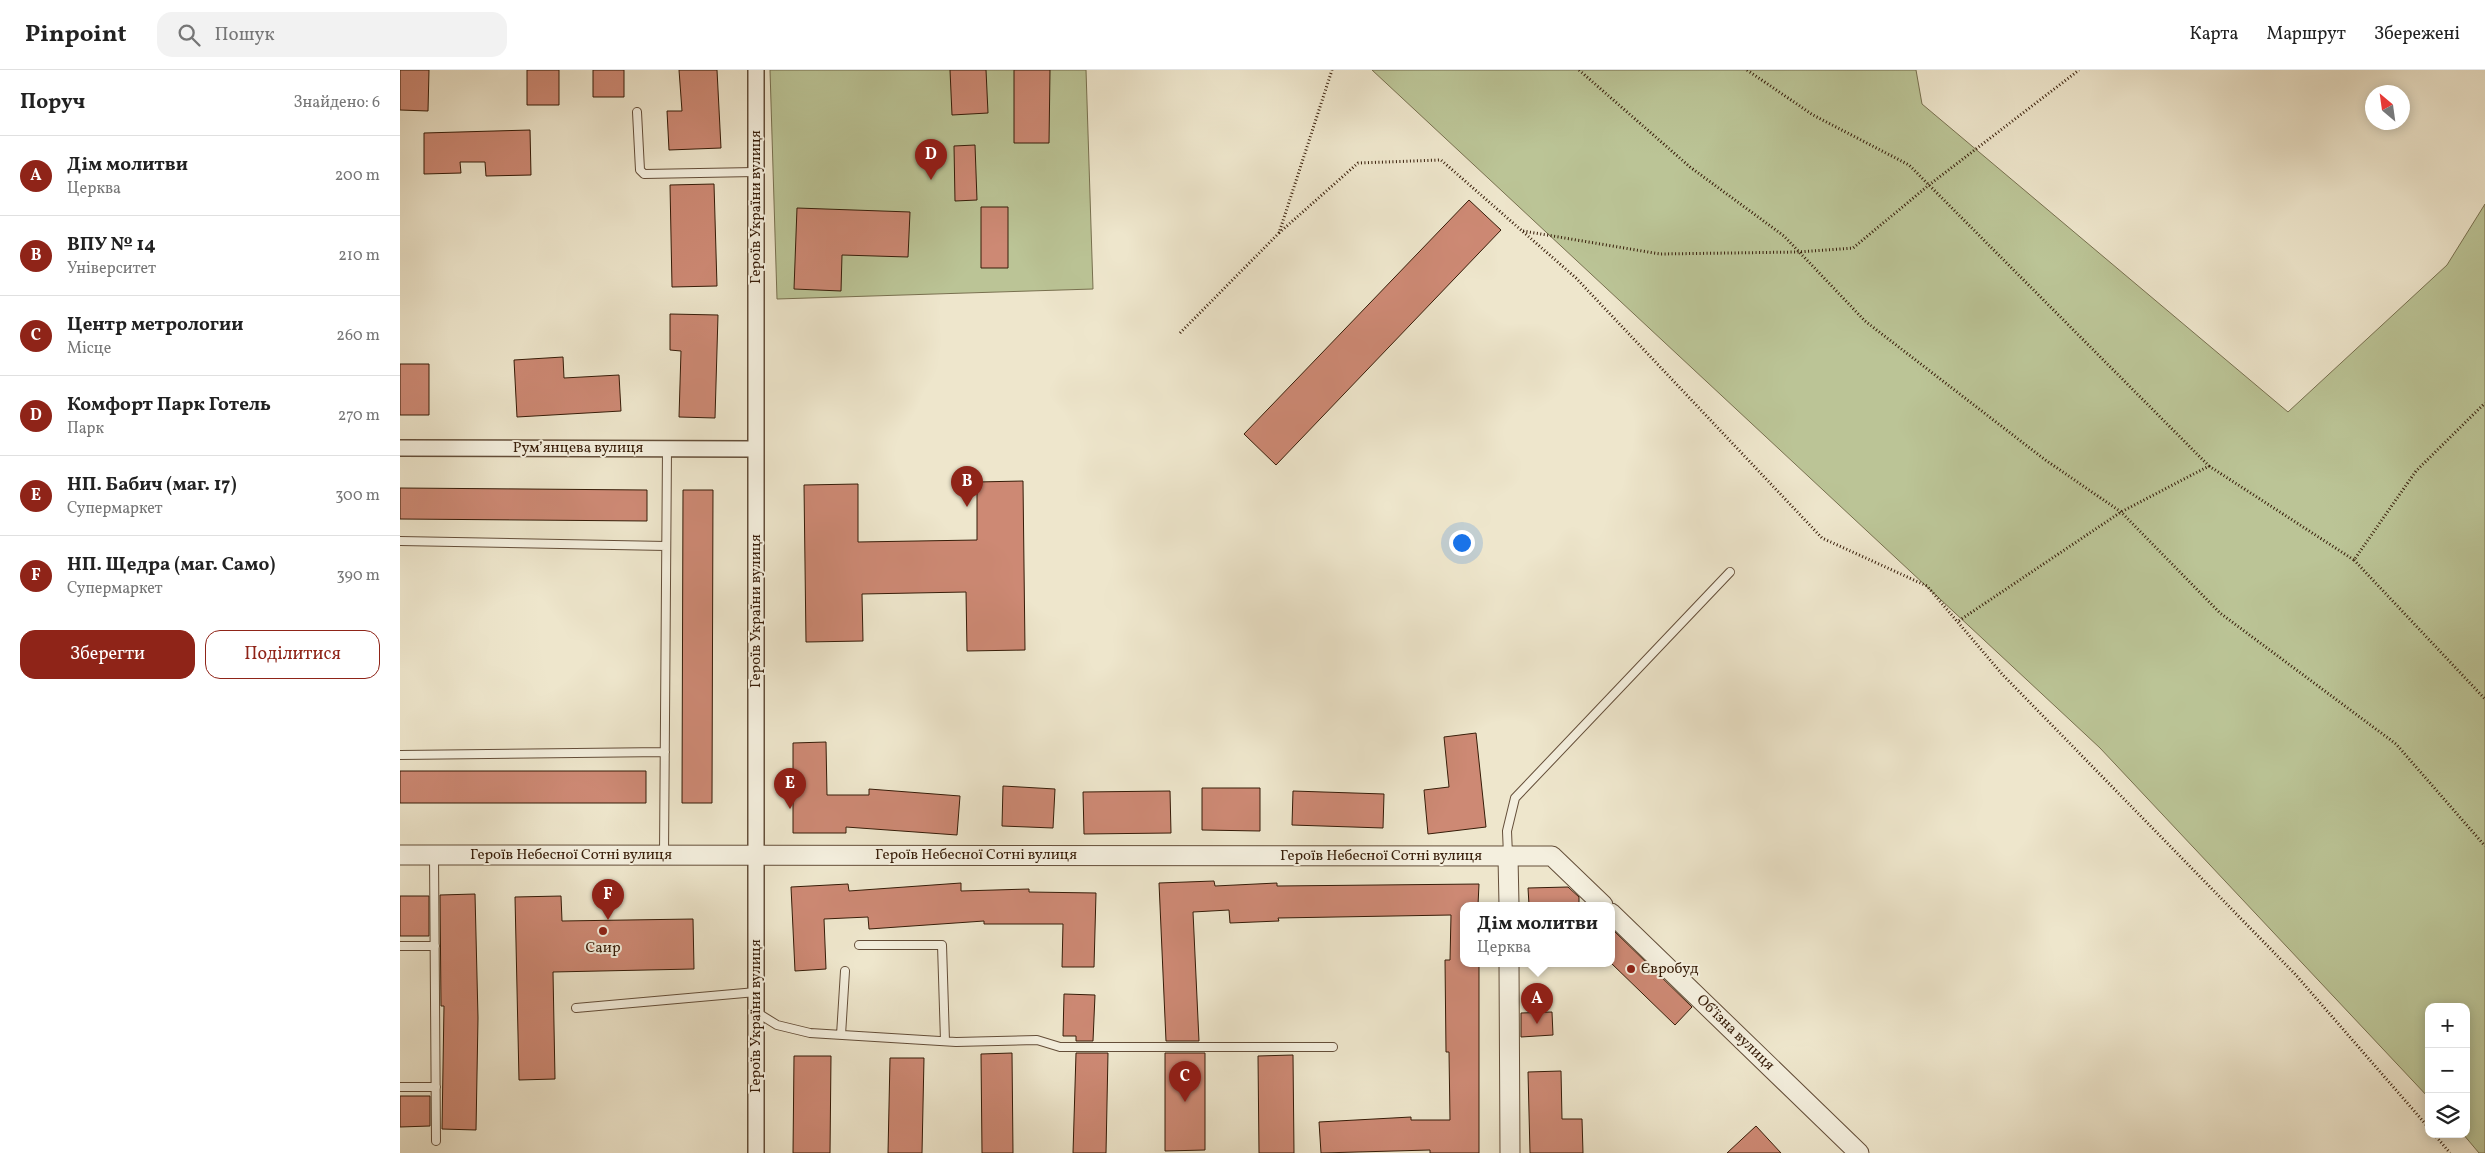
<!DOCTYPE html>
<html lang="uk">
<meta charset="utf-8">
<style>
:root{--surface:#fff;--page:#f2f2f2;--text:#222;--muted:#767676;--line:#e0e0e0;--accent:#8f2418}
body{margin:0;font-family:Vollkorn,serif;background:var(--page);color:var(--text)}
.controls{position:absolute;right:15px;bottom:15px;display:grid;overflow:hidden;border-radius:10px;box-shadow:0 2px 12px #0003}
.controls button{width:45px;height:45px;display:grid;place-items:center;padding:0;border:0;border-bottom:1px solid var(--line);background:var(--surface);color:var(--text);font:25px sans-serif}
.compass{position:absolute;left:1965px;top:15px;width:45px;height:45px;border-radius:50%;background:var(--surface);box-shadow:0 2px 12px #0003;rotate:331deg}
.you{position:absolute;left:1061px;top:472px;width:18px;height:18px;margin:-12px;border:4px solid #fff;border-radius:50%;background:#1a73e8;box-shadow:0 0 0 8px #1a73e833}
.badge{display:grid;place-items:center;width:32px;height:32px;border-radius:50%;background:var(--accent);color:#fff;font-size:16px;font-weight:700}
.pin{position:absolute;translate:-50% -41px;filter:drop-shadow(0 1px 2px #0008)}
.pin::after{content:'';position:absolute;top:26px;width:18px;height:15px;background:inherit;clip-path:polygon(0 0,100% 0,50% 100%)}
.popup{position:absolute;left:1060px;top:832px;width:155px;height:65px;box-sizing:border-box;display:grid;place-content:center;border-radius:10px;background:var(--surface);filter:drop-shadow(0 1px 4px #0005);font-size:16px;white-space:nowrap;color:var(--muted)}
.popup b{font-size:19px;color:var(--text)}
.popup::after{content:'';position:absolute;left:50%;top:100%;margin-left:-10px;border:10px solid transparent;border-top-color:var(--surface)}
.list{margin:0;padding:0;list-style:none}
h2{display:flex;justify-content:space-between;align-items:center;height:65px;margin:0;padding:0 20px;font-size:21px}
h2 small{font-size:16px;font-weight:400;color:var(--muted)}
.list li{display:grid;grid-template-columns:32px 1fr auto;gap:15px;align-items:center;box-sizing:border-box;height:80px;padding:0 20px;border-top:1px solid var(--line)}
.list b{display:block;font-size:19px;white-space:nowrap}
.list p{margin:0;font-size:16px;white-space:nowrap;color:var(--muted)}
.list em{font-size:16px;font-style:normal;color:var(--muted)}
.actions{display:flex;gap:10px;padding:15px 20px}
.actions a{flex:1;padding:11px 0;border:1px solid var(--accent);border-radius:15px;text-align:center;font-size:18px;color:var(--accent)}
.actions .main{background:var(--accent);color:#fff}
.icon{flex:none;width:28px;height:28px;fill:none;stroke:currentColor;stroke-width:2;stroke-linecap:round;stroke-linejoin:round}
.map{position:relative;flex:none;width:2085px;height:1083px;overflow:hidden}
header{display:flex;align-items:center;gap:30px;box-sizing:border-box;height:70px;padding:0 25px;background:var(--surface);border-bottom:1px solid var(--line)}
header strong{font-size:24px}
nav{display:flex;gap:28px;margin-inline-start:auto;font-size:18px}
.search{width:350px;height:45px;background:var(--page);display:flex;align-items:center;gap:12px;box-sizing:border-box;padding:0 18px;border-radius:15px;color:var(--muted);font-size:19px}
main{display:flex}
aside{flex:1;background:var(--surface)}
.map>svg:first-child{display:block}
.green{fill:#bbc496;stroke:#78704f}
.building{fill:#cd8974;stroke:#361c08}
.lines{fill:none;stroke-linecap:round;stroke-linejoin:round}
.service-casing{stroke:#644e39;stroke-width:10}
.minor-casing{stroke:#644e39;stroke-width:18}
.tertiary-casing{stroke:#644e39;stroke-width:21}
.path{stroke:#361c08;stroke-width:3;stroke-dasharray:1 2.5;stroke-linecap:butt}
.service{stroke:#f4efde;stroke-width:8}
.minor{stroke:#f4efde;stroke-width:15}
.tertiary{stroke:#f4efde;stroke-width:19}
.poi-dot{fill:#8f2418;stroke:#f4efde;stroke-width:2}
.labels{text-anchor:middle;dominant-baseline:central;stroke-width:4;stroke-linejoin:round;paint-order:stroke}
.street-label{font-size:15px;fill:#361c08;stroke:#f4efde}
.poi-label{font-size:15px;fill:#361c08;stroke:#f4efde}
</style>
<header>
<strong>Pinpoint</strong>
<div class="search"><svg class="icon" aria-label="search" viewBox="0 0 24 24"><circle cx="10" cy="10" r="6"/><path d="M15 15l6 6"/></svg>Пошук</div>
<nav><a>Карта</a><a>Маршрут</a><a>Збережені</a></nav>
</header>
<main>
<aside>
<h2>Поруч<small>Знайдено: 6</small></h2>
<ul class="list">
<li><span class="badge">A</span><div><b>Дім молитви</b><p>Церква</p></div><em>200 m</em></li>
<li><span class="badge">B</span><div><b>ВПУ № 14</b><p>Університет</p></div><em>210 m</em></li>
<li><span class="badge">C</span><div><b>Центр метрологии</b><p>Місце</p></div><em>260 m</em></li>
<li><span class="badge">D</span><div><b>Комфорт Парк Готель</b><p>Парк</p></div><em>270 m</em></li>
<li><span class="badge">E</span><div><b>НП. Бабич (маг. 17)</b><p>Супермаркет</p></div><em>300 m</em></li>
<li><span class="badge">F</span><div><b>НП. Щедра (маг. Само)</b><p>Супермаркет</p></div><em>390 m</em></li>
</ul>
<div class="actions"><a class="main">Зберегти</a><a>Поділитися</a></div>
</aside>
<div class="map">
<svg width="2085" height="1083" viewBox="0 0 2085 1083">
<rect width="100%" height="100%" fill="#eee6cc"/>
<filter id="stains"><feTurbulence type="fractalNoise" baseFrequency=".004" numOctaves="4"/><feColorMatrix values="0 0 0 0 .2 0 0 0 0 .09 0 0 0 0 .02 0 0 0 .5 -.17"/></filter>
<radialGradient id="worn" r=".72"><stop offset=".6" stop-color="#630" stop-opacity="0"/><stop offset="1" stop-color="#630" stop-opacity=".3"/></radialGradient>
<path class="green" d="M370,0H686L693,219L377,229Z
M972,0H1516L1522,34L1888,342L2047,195L2085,134V1083H2079L2063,1064H2066V937H2029V1028L1700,678Z"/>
<path class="building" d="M0,0H29L28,41L0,40Z
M127,0H159V35H127Z
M193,0H224V27H193Z
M279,0H317L321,78L269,80L267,41H282Z
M550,0H586L588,43L552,45Z
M614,0H650L649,73H614Z
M130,60L131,105L86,106L85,92H60L61,103L24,104V63Z
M575,75L577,130L555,131L554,76Z
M314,114L317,216L272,217L270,115Z
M1069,130L1101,160L876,395L844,364Z
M581,137H608V198H581Z
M397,138L510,142L508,187L442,185L441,221L394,219Z
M270,244L318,245L315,348L279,347L281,281L270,280Z
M163,287L164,308L219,305L221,341L117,347L114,290Z
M0,294H29V345H0Z
M623,411L625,580L567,581L566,522L462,524L463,571L406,572L404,415L458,414V472L577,470V412Z
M0,418L247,420V451L0,449Z
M283,420H313L312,733H282Z
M1076,663L1086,757L1028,764L1024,720L1049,717L1044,667Z
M426,672L427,725H469V719L560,726L557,765L446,757V763H393V673Z
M0,701H246V733H0Z
M603,716L655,719L653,758L602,756Z
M802,718H860V761L802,760Z
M770,721L771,763L684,764L683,722Z
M893,721L984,724L983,758L892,755Z
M814,811L815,816L877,813V816L1079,814L1078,835H1063V893H1079V1083H1030V1080L921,1083L919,1052L1011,1047V1050H1050L1049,982H1046L1045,890H1050L1051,845L878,848L879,851L830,853L829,840L793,842L799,971H766L759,813Z
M561,813V821L629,819V822L696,823L694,897H662L663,854H584V851L469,859L468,847L424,849L426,899L395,901L391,817L448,814L449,821Z
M1168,817L1179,827V835H1129L1128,818Z
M75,824L78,948L76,1060L42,1059L44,936H41L40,825Z
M0,826H29V866H0Z
M161,826L162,851L293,849L294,899L153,902L155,1009L119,1010L115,827Z
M1211,858L1292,937L1275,955L1211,893Z
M664,924L695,925L693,971H676V966H663Z
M1152,942L1153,965L1121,967V943Z
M612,983L613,1083H582L581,984Z
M676,983H708L706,1083H673Z
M765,983H805V1080L765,1081Z
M893,985L894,1083H859L858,986Z
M394,986H431L430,1083H393Z
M490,988H524L522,1083H488Z
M1161,1001L1162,1049H1182L1183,1083H1130L1128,1002Z
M0,1026H30V1056L0,1057Z
M1356,1056L1381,1083H1327Z"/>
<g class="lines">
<g class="service-casing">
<path id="service" d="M237,42L240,100L244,104L355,102
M0,471L266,476
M0,685L265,682
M264,784L267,379
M34,785L36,1071
M1108,785L1107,761L1115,728L1330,502
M459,875H542L545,971
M0,876H35
M176,938L356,922
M356,942L377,955L410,963L556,972L637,970L660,977H933
M441,965L445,901
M0,1017H36"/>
</g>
<g class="minor-casing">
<path id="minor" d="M0,378L356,379
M356,1083V0"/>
</g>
<g class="tertiary-casing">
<path id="tertiary" d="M0,785L1152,786L1203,835
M1108,787L1109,835
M1211,843L1459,1083
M1109,893L1110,1083"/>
</g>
<path class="path" d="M1179,0L1290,97L1384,166L1465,251L1644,389L1721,442L1820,543L1996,674L2085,776
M1347,0L1413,45L1509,95L1809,396L1721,442L1557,552
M1123,161L1260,184L1399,182L1453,178L1529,115L1679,0
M879,163L958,93L1041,90L1176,208L1422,468L1527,516L1602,604L1895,904L2029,1058
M780,263L879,163L932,0
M1809,396L1954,490L2016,401L2085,333
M1954,490L2085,629
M2034,1064L2050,1083"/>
<use href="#service" class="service"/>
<use href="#minor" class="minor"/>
<use href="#tertiary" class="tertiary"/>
</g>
<g class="poi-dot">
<circle cx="203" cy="861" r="5"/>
<circle cx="1231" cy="899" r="5"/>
</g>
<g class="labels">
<g class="street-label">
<text transform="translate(356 137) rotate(-90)">Героїв України вулиця</text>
<text x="178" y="378">Рум’янцева вулиця</text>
<text transform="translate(356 541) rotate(-90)">Героїв України вулиця</text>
<text x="171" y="785">Героїв Небесної Сотні вулиця</text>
<text x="576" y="785">Героїв Небесної Сотні вулиця</text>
<text x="981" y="786">Героїв Небесної Сотні вулиця</text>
<text transform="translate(356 946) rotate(-90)">Героїв України вулиця</text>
<text transform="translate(1335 963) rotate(44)">Об’їзна вулиця</text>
</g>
<g class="poi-label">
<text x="203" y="878">Саир</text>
<text x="1241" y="899" text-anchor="start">Євробуд</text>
</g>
</g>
<rect width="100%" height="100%" filter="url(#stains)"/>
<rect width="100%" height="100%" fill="url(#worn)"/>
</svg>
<div class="controls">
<button>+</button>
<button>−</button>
<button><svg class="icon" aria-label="layers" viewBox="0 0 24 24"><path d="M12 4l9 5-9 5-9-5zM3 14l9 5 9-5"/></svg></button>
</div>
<svg class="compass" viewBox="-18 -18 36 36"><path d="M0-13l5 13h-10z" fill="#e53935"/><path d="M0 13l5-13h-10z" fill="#767676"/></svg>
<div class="you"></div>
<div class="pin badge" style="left:1137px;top:954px">A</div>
<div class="popup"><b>Дім молитви</b>Церква</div>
<div class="pin badge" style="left:567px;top:437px">B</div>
<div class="pin badge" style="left:785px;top:1032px">C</div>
<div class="pin badge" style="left:531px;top:110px">D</div>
<div class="pin badge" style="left:390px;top:739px">E</div>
<div class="pin badge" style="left:208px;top:850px">F</div>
</div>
</main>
